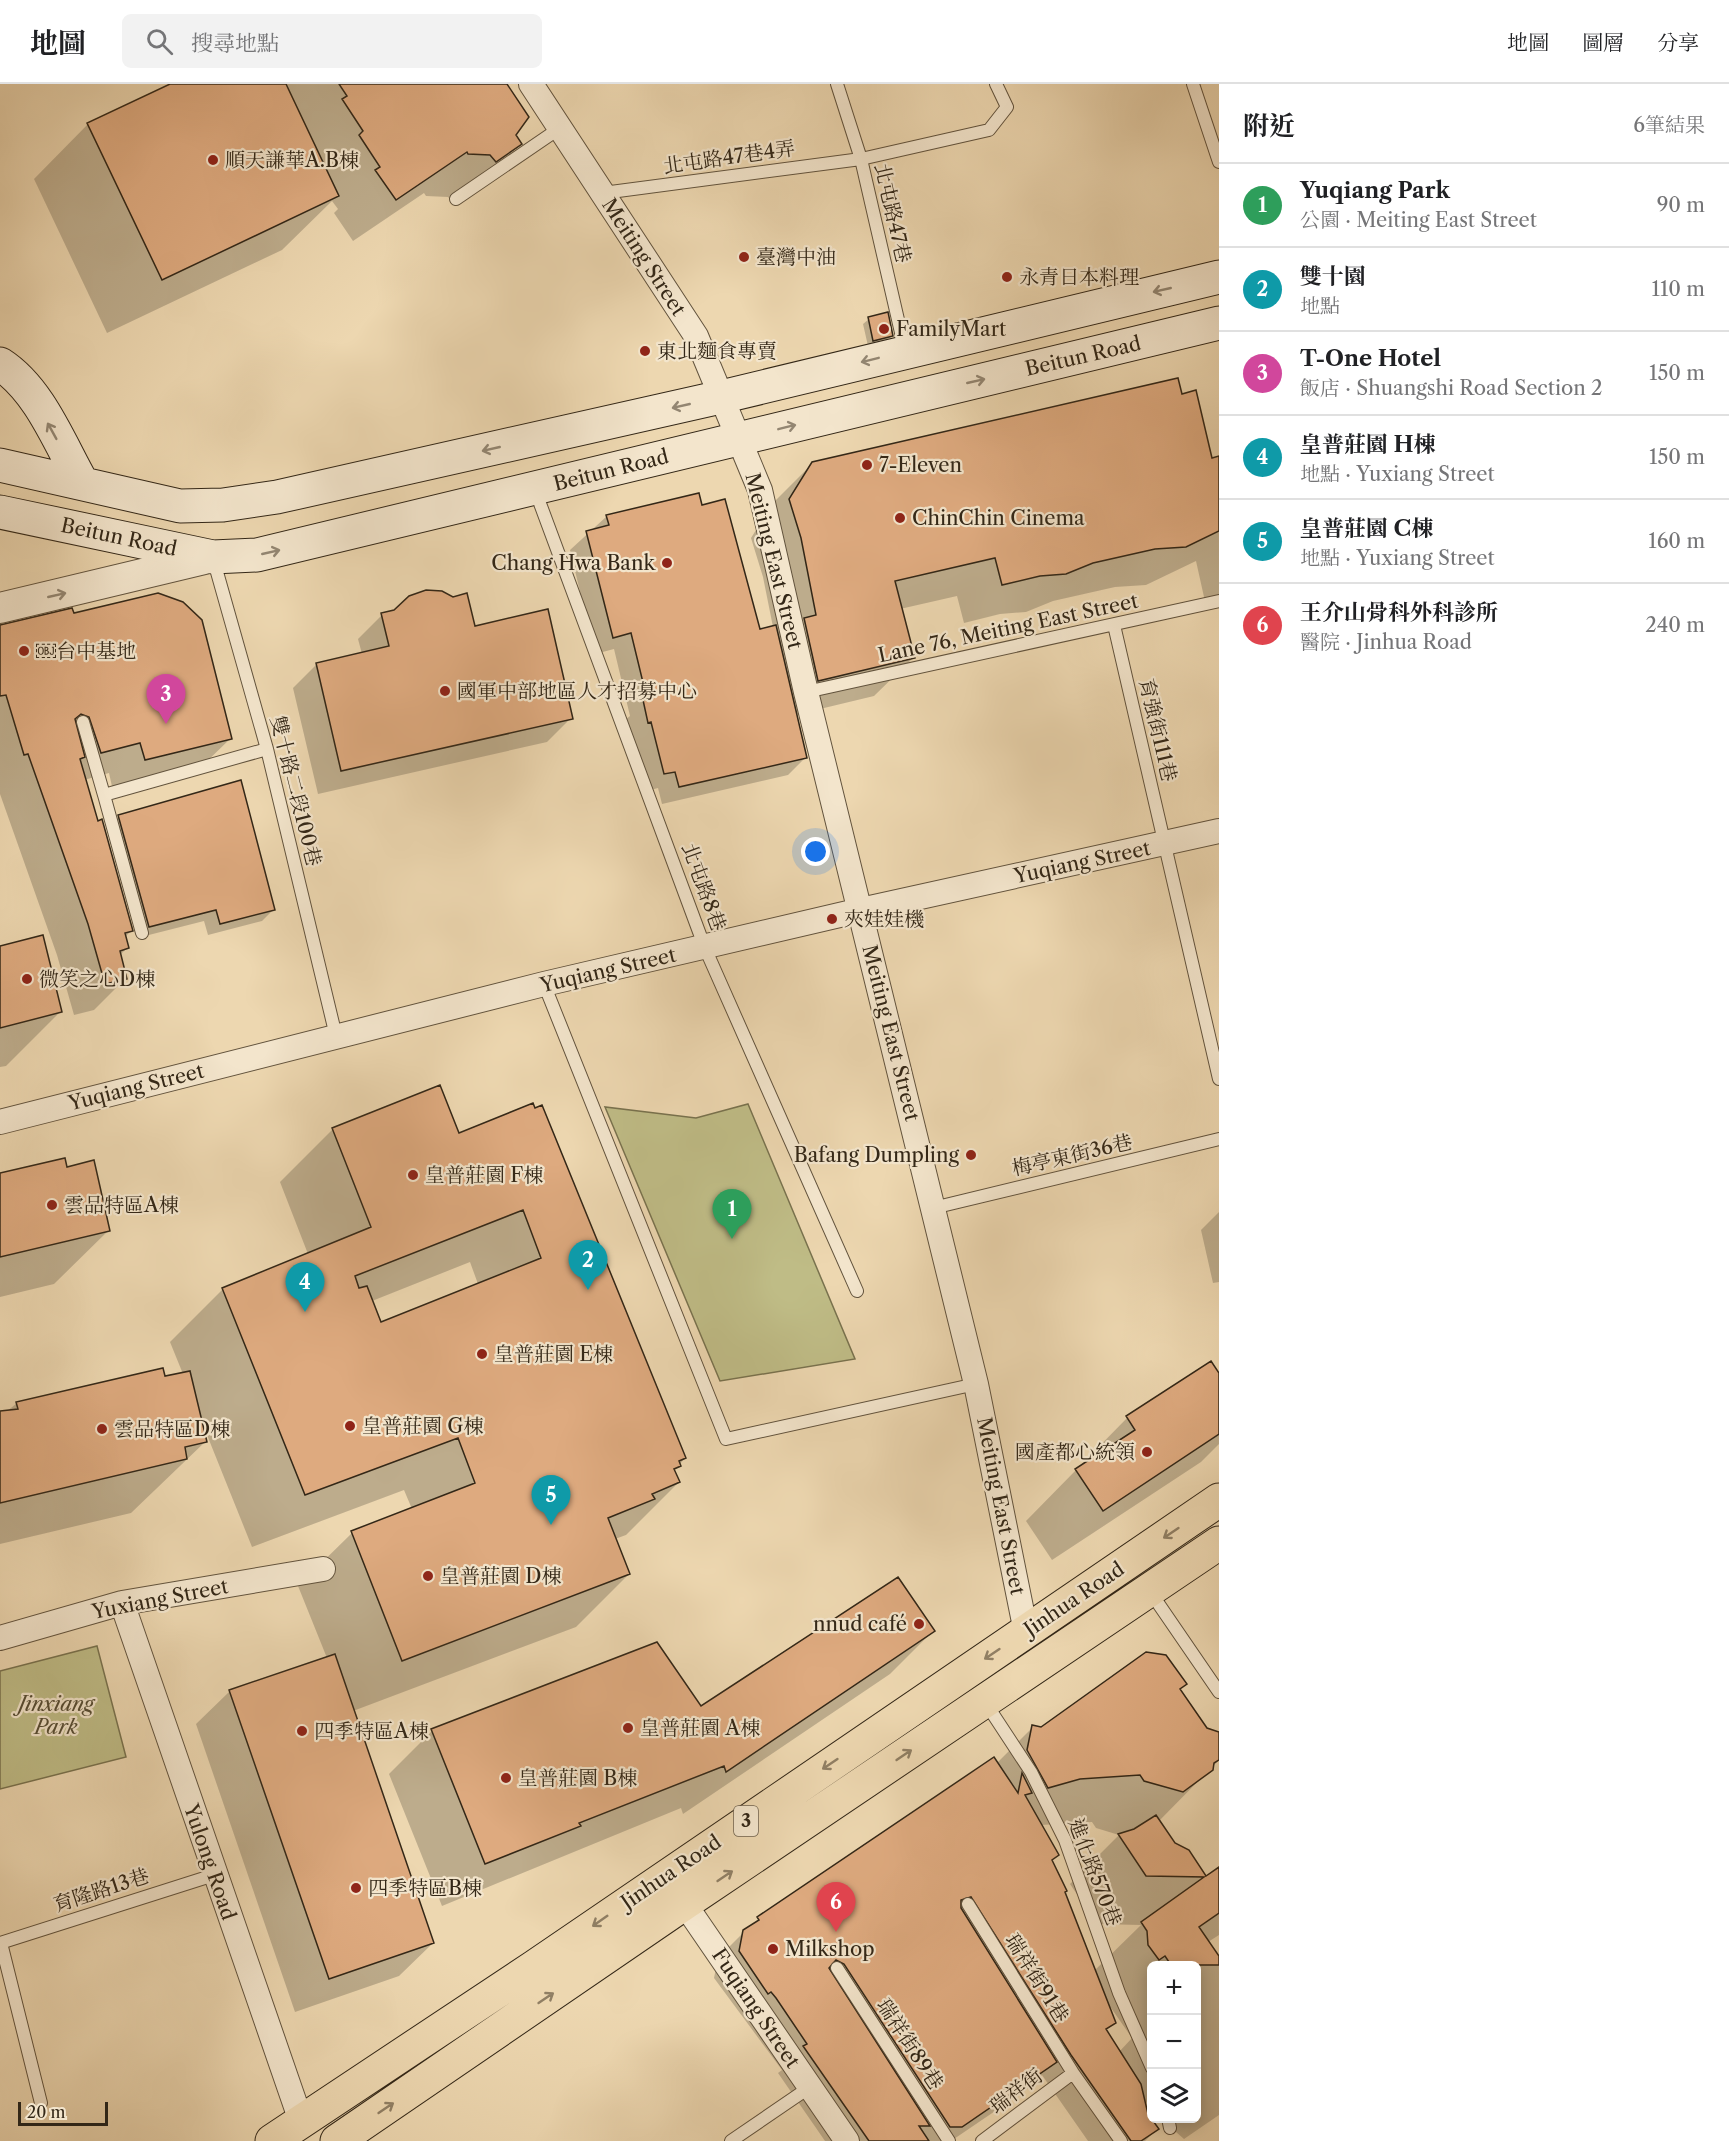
<!DOCTYPE html>
<html lang="zh-TW">
<meta charset="utf-8">
<style>
:root{--surface:#fff;--page:#f2f2f2;--text:#202124;--muted:#757577;--line:#e0e0e0;--accent:#8f2418}
body{margin:0;font-family:"Libre Caslon Text","Noto Serif TC",serif;background:var(--page);color:var(--text)}
.controls{position:absolute;right:18px;bottom:18px;display:grid;overflow:hidden;border-radius:9px;box-shadow:0 3px 15px #0003}
.controls button{width:54px;height:54px;display:grid;place-items:center;padding:0;border:0;border-bottom:2px solid var(--line);background:var(--surface);color:var(--text);font:30px sans-serif}
.scale{position:absolute;left:18px;bottom:15px;width:90px;box-sizing:border-box;padding-left:6px;border:3px solid #332717;border-top:0;font-size:16px;line-height:21px;white-space:nowrap;color:#332717;-webkit-text-stroke:4px #f3e5cc;paint-order:stroke}
.you{position:absolute;left:816px;top:768px;width:21px;height:21px;margin:-15px;border:4px solid #fff;border-radius:50%;background:#1a73e8;box-shadow:0 0 0 9px #1a73e833}
.badge{display:grid;place-items:center;width:39px;height:39px;border-radius:50%;background:var(--accent);color:#fff;font-size:20px;font-weight:700}
.pin{position:absolute;translate:-50% -50px;filter:drop-shadow(0 2px 3px #0008)}
.pin::after{content:'';position:absolute;top:32px;width:21px;height:18px;background:inherit;clip-path:polygon(0 0,100% 0,50% 100%)}
.list{margin:0;padding:0;list-style:none}
h2{display:flex;justify-content:space-between;align-items:center;height:78px;margin:0;padding:0 24px;font-size:26px}
h2 small{font-size:20px;font-weight:400;color:var(--muted)}
.list li{display:grid;grid-template-columns:39px 1fr auto;gap:18px;align-items:center;box-sizing:border-box;height:84px;padding:0 24px;border-top:2px solid var(--line)}
.list b{display:block;font-size:22px;white-space:nowrap}
.list p{margin:0;font-size:20px;white-space:nowrap;color:var(--muted)}
.list em{font-size:20px;font-style:normal;color:var(--muted)}
.icon{flex:none;width:33px;height:33px;fill:none;stroke:currentColor;stroke-width:2;stroke-linecap:round;stroke-linejoin:round}
.map{position:relative;flex:none;width:1219px;height:2057px;overflow:hidden}
header{display:flex;align-items:center;gap:36px;box-sizing:border-box;height:84px;padding:0 30px;background:var(--surface);border-bottom:2px solid var(--line)}
header strong{font-size:28px}
nav{display:flex;gap:33px;margin-inline-start:auto;font-size:21px}
.search{width:420px;height:54px;background:var(--page);display:flex;align-items:center;gap:15px;box-sizing:border-box;padding:0 21px;border-radius:9px;color:var(--muted);font-size:22px}
main{display:flex}
aside{flex:1;background:var(--surface)}
.map>svg:first-child{display:block}
.green{fill:#bfbc86;stroke:#79724e;stroke-width:1.5}
.shadow{fill:#0003;fill-rule:evenodd}
.building{fill:#deaa7f;stroke:#332717;stroke-width:1.5;fill-rule:evenodd}
.lines{fill:none;stroke-linecap:round;stroke-linejoin:round}
.service-casing{stroke:#62533d;stroke-width:14}
.minor-casing{stroke:#62533d;stroke-width:26}
.tertiary-casing{stroke:#62533d;stroke-width:32}
.secondary-casing{stroke:#332717;stroke-width:35}
.primary-casing{stroke:#332717;stroke-width:35}
.service{stroke:#f3e5cc;stroke-width:12}
.minor{stroke:#f3e5cc;stroke-width:24}
.tertiary{stroke:#f3e5cc;stroke-width:30}
.secondary{stroke:#f3e5cc;stroke-width:33}
.primary{stroke:#edd7b0;stroke-width:33}
.oneway{stroke:#938672}
.oneway2{stroke:#907f64}
.poi-dot{fill:#8f2418;stroke:#f3e5cc;stroke-width:2}
.labels{text-anchor:middle;dominant-baseline:central;stroke-width:4.5;stroke-linejoin:round;paint-order:stroke}
.shield{fill:#f3e5cc;stroke:#6d604d;stroke-width:1.5}
.shield-label{font-size:18px;font-weight:bold;fill:#332717}
.street-label{font-size:20px;fill:#332717;stroke:#f3e5cc}
.poi-label{font-size:20px;fill:#332717;stroke:#f3e5cc;text-anchor:start}
.park-label{font-size:20px;font-style:italic;fill:#564c33;stroke:#f3e5cc}
</style>
<header>
<strong>地圖</strong>
<div class="search"><svg class="icon" aria-label="search" viewBox="0 0 24 24"><circle cx="10" cy="10" r="6"/><path d="M15 15l6 6"/></svg>搜尋地點</div>
<nav><a>地圖</a><a>圖層</a><a>分享</a></nav>
</header>
<main>
<div class="map">
<svg width="1219" height="2057" viewBox="0 0 1219 2057">
<rect width="100%" height="100%" fill="#edd7b0"/>
<filter id="stains"><feTurbulence type="fractalNoise" baseFrequency=".00333" numOctaves="4"/><feColorMatrix values="0 0 0 0 .2 0 0 0 0 .09 0 0 0 0 .02 0 0 0 .5 -.17"/></filter>
<radialGradient id="worn" r=".72"><stop offset=".6" stop-color="#630" stop-opacity="0"/><stop offset="1" stop-color="#630" stop-opacity=".3"/></radialGradient>
<path class="green" d="M748,1020L855,1275L720,1297L605,1023L696,1034Z
M97,1562L126,1673L0,1705V1587Z"/>
<path class="shadow" d="M174,0H505L515,51L520,60L478,102L453,119L448,113L426,112L424,109L353,157L334,129L338,125L332,117L282,166L107,249L34,95L88,40Z
M869,235L892,252L886,257L868,262L863,240Z
M1181,312L1211,376L1219,374V519L1206,522L1196,477L1146,501L1115,503L1053,517L1026,528L1000,530L964,539L957,512L900,525L913,574L874,612L795,631L805,674L788,691L662,720L658,704L647,707L626,635L630,632L614,565L595,570L570,466L607,432L701,423L759,547L773,543L763,493L751,454L773,419L812,380Z
M73,531L231,654L199,685L113,707L109,689L84,696L131,847L125,853L127,864L119,872L125,895L94,926L74,931L57,871L0,710V541Z
M382,531L474,544L571,634L547,658L318,710L293,604L317,580L362,570L358,555Z
M119,732L274,825L262,837L208,851L204,837L137,854L107,744Z
M0,863L61,927L6,982L0,983Z
M532,1021L685,1374L674,1387L679,1398L626,1451L615,1455L629,1490L576,1543L353,1627L433,1859L399,1892L295,1928L196,1640L230,1607L327,1574L298,1502L352,1449L412,1425L404,1406L252,1463L203,1341L205,1358L131,1429L0,1460V1333L17,1319L183,1290L170,1258L223,1205L308,1170L280,1098L333,1045L458,1050ZM470,1178L478,1200L380,1239L372,1217Z
M66,1084L109,1146L54,1200L0,1213V1091Z
M1219,1128V1198L1213,1199L1201,1146Z
M1210,1279L1219,1292V1360L1201,1378L1052,1476L1026,1437L1127,1334Z
M933,1547L890,1590L683,1730L681,1724L442,1822L389,1690L432,1647L701,1624Z
M1185,1600L1179,1606L1206,1645L1215,1648L1219,1654V1676L1159,1737L1174,1760L1205,1794L1219,1785V1851L1208,1858L1219,1875V2031L1184,2055L1160,2034H1196V1882H1152V2026L1143,2014L1147,2030L1157,2045L1145,2057H1088L1042,1991L1029,2004L951,2057H825L778,1989L782,1986L714,1894L718,1874L744,1848L781,1819L996,1680L1033,1643L1041,1644ZM1092,1738L1096,1744L1119,1751L1070,1800L1097,1840L1141,1841L1094,1887L1051,1777L1041,1741ZM1109,1921L1132,1954L1119,1968L1105,1947L1114,1938Z"/>
<path class="building" d="M170,0H286L339,112L162,196L87,39Z
M339,0H507L529,33L516,51L522,60L496,78L490,71L468,70L467,68L396,116L375,86L380,83L359,51L363,47L342,15L347,12Z
M888,228L893,252L873,257L868,233Z
M1178,294L1182,310L1196,306L1212,374L1219,372V447L1186,463L1155,465L1093,479L1066,490L1040,492L1002,501L995,474L895,497L915,574L818,597L804,534L816,531L801,454L789,415L812,378Z
M699,409L702,421L725,415L760,545L776,541L807,674L679,703L675,688L664,690L651,638L648,639L643,616L647,615L631,549L613,554L586,447L609,441L606,431Z
M426,506L442,507L453,513L467,509L475,542L548,525L573,635L341,687L316,579L389,562L381,529L394,526L409,512Z
M158,509L183,518L202,536L232,655L145,676L140,659L101,669L89,633L81,630L75,635L85,673L80,675L98,737L102,735L133,847L125,849L129,864L120,867L127,895L105,900L88,840L28,670L24,671L6,611L0,612V541L72,524L74,529Z
M241,696L275,826L220,840L216,826L149,843L118,731Z
M43,851L62,928L0,944V862Z
M440,1001L459,1049L533,1019L535,1024L542,1021L686,1374L679,1377L681,1382L674,1385L680,1398L652,1410L655,1415L608,1434L630,1490L402,1577L351,1447L475,1399L458,1354L305,1411L222,1204L371,1143L332,1044ZM523,1126L541,1174L381,1238L367,1202L359,1204L355,1192Z
M65,1074L67,1083L94,1076L110,1147L0,1173V1089Z
M1211,1277L1219,1289V1350L1103,1427L1075,1385L1135,1346L1126,1332Z
M163,1284L165,1292L190,1287L207,1358L185,1363L187,1375L0,1419V1327L18,1325L16,1318Z
M898,1493L935,1547L726,1688L724,1682L579,1739L581,1742L485,1780L431,1645L657,1558L701,1622Z
M1146,1568L1166,1571L1187,1600L1180,1605L1207,1644L1219,1648V1676L1214,1679L1213,1686L1183,1708L1144,1697L1140,1691L1080,1695L1048,1704L1027,1666L1032,1641L1041,1643Z
M335,1570L434,1859L329,1895L229,1606Z
M994,1673L1018,1709L1022,1689L1032,1709L1025,1711L1059,1771L1052,1776L1067,1807L1065,1808L1116,1939L1106,1945L1141,2000L1148,2030L1159,2045L1141,2057H1131L1071,1971L971,1813L961,1816V1824L1057,1978L962,2043H950L844,1880L836,1876L829,1884L930,2042H919L929,2057H869L803,1962L807,1960L776,1914L771,1908L768,1910L739,1867L743,1846L759,1836L757,1833Z
M1156,1731L1175,1759L1189,1766L1206,1792L1219,1783V1829L1199,1843L1219,1872V1881H1171L1165,1872L1159,1876L1148,1861L1147,1847L1141,1838L1204,1793L1146,1792L1118,1750L1134,1745Z"/>
<g class="lines">
<g class="service-casing">
<path id="service" d="M837,0L861,75L905,266
M1193,0L1219,78
M603,109L861,75L989,46L1007,23L996,0
M456,115L560,44
M535,406L705,864L857,1207
M213,474L267,665L336,952
M1114,541L1219,995
M806,608L1219,517
M83,638L104,711
M142,849L104,711L267,665
M544,900L726,1355L976,1300
M933,1124L1219,1055
M1149,1506L1219,1608
M985,1618L1031,1688L1065,1756L1119,1909L1152,1984
M968,1820L1073,1989L1121,2057
M0,1859L214,1791
M1,1859L41,2019
M837,1884L949,2057
M1168,2034L1170,2044
M731,2057L810,2003
M982,2057L1073,1989"/>
</g>
<g class="minor-casing">
<path id="minor" d="M531,0L696,252L760,406L806,608L976,1300L1026,1548
M0,1038L544,900L861,826L1219,747
M122,1519L301,2037
M0,1554L122,1519L323,1485
M675,1806L847,2057"/>
</g>
<g class="tertiary-casing">
<path id="tertiary" d="M0,524L213,473"/>
</g>
<g class="secondary-casing">
<path id="secondary" d="M0,280C39,305 59,358 81,397
M0,381L180,422L223,421L277,413L721,313L1219,193
M0,428L213,473L257,471L1219,239"/>
</g>
<g class="primary-casing">
<path id="primary" d="M272,2057L534,1883L1219,1416
M337,2057L685,1819L1219,1459"/>
</g>
<use href="#service" class="service"/>
<use href="#minor" class="minor"/>
<use href="#tertiary" class="tertiary"/>
<use href="#secondary" class="secondary"/>
<use href="#primary" class="primary"/>
</g>
<defs><path id="oneway-shaft" d="M-6 0H5M1.5-3L5.5 0L1.5 3" fill="none" stroke-width="1.6" stroke-linecap="round" stroke-linejoin="round" transform="scale(1.5)"/></defs>
<g class="oneway">
<use href="#oneway-shaft" transform="translate(1162 206) rotate(167)"/>
<use href="#oneway-shaft" transform="translate(870 276) rotate(166)"/>
<use href="#oneway-shaft" transform="translate(976 297) rotate(-13)"/>
<use href="#oneway-shaft" transform="translate(681 322) rotate(167)"/>
<use href="#oneway-shaft" transform="translate(787 343) rotate(-14)"/>
<use href="#oneway-shaft" transform="translate(52 347) rotate(-119)"/>
<use href="#oneway-shaft" transform="translate(491 365) rotate(167)"/>
<use href="#oneway-shaft" transform="translate(271 468) rotate(-13)"/>
<use href="#oneway-shaft" transform="translate(57 511) rotate(-13)"/>
</g>
<g class="oneway2">
<use href="#oneway-shaft" transform="translate(1171 1449) rotate(146)"/>
<use href="#oneway-shaft" transform="translate(992 1570) rotate(146)"/>
<use href="#oneway-shaft" transform="translate(904 1671) rotate(-34)"/>
<use href="#oneway-shaft" transform="translate(830 1680) rotate(146)"/>
<use href="#oneway-shaft" transform="translate(725 1792) rotate(-34)"/>
<use href="#oneway-shaft" transform="translate(600 1837) rotate(145)"/>
<use href="#oneway-shaft" transform="translate(546 1914) rotate(-34)"/>
<use href="#oneway-shaft" transform="translate(386 2024) rotate(-34)"/>
</g>
<g class="poi-dot">
<circle cx="213" cy="76" r="6"/>
<circle cx="744" cy="173" r="6"/>
<circle cx="1007" cy="193" r="6"/>
<circle cx="884" cy="245" r="6"/>
<circle cx="645" cy="267" r="6"/>
<circle cx="867" cy="381" r="6"/>
<circle cx="900" cy="434" r="6"/>
<circle cx="667" cy="479" r="6"/>
<circle cx="24" cy="567" r="6"/>
<circle cx="445" cy="607" r="6"/>
<circle cx="832" cy="835" r="6"/>
<circle cx="27" cy="895" r="6"/>
<circle cx="971" cy="1071" r="6"/>
<circle cx="413" cy="1091" r="6"/>
<circle cx="52" cy="1121" r="6"/>
<circle cx="482" cy="1270" r="6"/>
<circle cx="350" cy="1342" r="6"/>
<circle cx="102" cy="1345" r="6"/>
<circle cx="1147" cy="1368" r="6"/>
<circle cx="428" cy="1492" r="6"/>
<circle cx="919" cy="1540" r="6"/>
<circle cx="628" cy="1644" r="6"/>
<circle cx="302" cy="1647" r="6"/>
<circle cx="506" cy="1694" r="6"/>
<circle cx="356" cy="1804" r="6"/>
<circle cx="773" cy="1865" r="6"/>
</g>
<g class="labels">
<rect class="shield" x="734" y="1722" width="24" height="30" rx="4.5"/>
<g class="shield-label">
<text x="746" y="1737">3</text>
</g>
<g class="street-label">
<text transform="translate(729 73) rotate(-8)">北屯路47巷4弄</text>
<text transform="translate(893 129) rotate(77)">北屯路47巷</text>
<text transform="translate(644 173) rotate(57)">Meiting Street</text>
<text transform="translate(1083 272) rotate(-13)">Beitun Road</text>
<text transform="translate(611 386) rotate(-14)">Beitun Road</text>
<text transform="translate(119 453) rotate(12)">Beitun Road</text>
<text transform="translate(774 477) rotate(76)">Meiting East Street</text>
<text transform="translate(1008 544) rotate(-12)">Lane 76, Meiting East Street</text>
<text transform="translate(1158 646) rotate(77)">育強街111巷</text>
<text transform="translate(296 707) rotate(76)">雙十路二段100巷</text>
<text transform="translate(1082 778) rotate(-12)">Yuqiang Street</text>
<text transform="translate(704 803) rotate(70)">北屯路8巷</text>
<text transform="translate(608 886) rotate(-13)">Yuqiang Street</text>
<text transform="translate(891 949) rotate(76)">Meiting East Street</text>
<text transform="translate(136 1003) rotate(-14)">Yuqiang Street</text>
<text transform="translate(1072 1071) rotate(-13)">梅亭東街36巷</text>
<text transform="translate(1001 1422) rotate(79)">Meiting East Street</text>
<text transform="translate(160 1515) rotate(-11)">Yuxiang Street</text>
<text transform="translate(1074 1515) rotate(-34)">Jinhua Road</text>
<text transform="translate(210 1778) rotate(71)">Yulong Road</text>
<text transform="translate(671 1788) rotate(-34)">Jinhua Road</text>
<text transform="translate(1095 1788) rotate(69)">進化路570巷</text>
<text transform="translate(101 1806) rotate(-18)">育隆路13巷</text>
<text transform="translate(1037 1894) rotate(58)">瑞祥街91巷</text>
<text transform="translate(756 1924) rotate(56)">Fuqiang Street</text>
<text transform="translate(910 1960) rotate(57)">瑞祥街89巷</text>
<text transform="translate(1016 2007) rotate(-37)">瑞祥街</text>
</g>
<g class="poi-label">
<text x="225" y="76">順天謙華A.B棟</text>
<text x="756" y="173">臺灣中油</text>
<text x="1019" y="193">永青日本料理</text>
<text x="896" y="245">FamilyMart</text>
<text x="657" y="267">東北麵食專賣</text>
<text x="879" y="381">7-Eleven</text>
<text x="912" y="434">ChinChin Cinema</text>
<text x="655" y="479" text-anchor="end">Chang Hwa Bank</text>
<text x="36" y="567">￼台中基地</text>
<text x="457" y="607">國軍中部地區人才招募中心</text>
<text x="844" y="835">夾娃娃機</text>
<text x="39" y="895">微笑之心D棟</text>
<text x="959" y="1071" text-anchor="end">Bafang Dumpling</text>
<text x="425" y="1091">皇普莊園 F棟</text>
<text x="64" y="1121">雲品特區A棟</text>
<text x="494" y="1270">皇普莊園 E棟</text>
<text x="362" y="1342">皇普莊園 G棟</text>
<text x="114" y="1345">雲品特區D棟</text>
<text x="1135" y="1368" text-anchor="end">國產都心統領</text>
<text x="440" y="1492">皇普莊園 D棟</text>
<text x="907" y="1540" text-anchor="end">nnud café</text>
<text x="640" y="1644">皇普莊園 A棟</text>
<text x="314" y="1647">四季特區A棟</text>
<text x="518" y="1694">皇普莊園 B棟</text>
<text x="368" y="1804">四季特區B棟</text>
<text x="785" y="1865">Milkshop</text>
</g>
<g class="park-label">
<text x="56" y="1620">Jinxiang<tspan x="56" dy="23">Park</tspan></text>
</g>
</g>
<rect width="100%" height="100%" filter="url(#stains)"/>
<rect width="100%" height="100%" fill="url(#worn)"/>
</svg>
<div class="controls">
<button>+</button>
<button>−</button>
<button><svg class="icon" aria-label="layers" viewBox="0 0 24 24"><path d="M12 4l9 5-9 5-9-5zM3 14l9 5 9-5"/></svg></button>
</div>
<div class="scale">20 m</div>
<div class="you"></div>
<div class="pin badge" style="left:732px;top:1155px;background:#2e9e5b">1</div>
<div class="pin badge" style="left:588px;top:1206px;background:#0f9aa8">2</div>
<div class="pin badge" style="left:166px;top:640px;background:#d1479c">3</div>
<div class="pin badge" style="left:305px;top:1228px;background:#0f9aa8">4</div>
<div class="pin badge" style="left:551px;top:1441px;background:#0f9aa8">5</div>
<div class="pin badge" style="left:836px;top:1848px;background:#e0444e">6</div>
</div>
<aside>
<h2>附近<small>6筆結果</small></h2>
<ul class="list">
<li><span class="badge" style="background:#2e9e5b">1</span><div><b>Yuqiang Park</b><p>公園 · Meiting East Street</p></div><em>90 m</em></li>
<li><span class="badge" style="background:#0f9aa8">2</span><div><b>雙十園</b><p>地點</p></div><em>110 m</em></li>
<li><span class="badge" style="background:#d1479c">3</span><div><b>T-One Hotel</b><p>飯店 · Shuangshi Road Section 2</p></div><em>150 m</em></li>
<li><span class="badge" style="background:#0f9aa8">4</span><div><b>皇普莊園 H棟</b><p>地點 · Yuxiang Street</p></div><em>150 m</em></li>
<li><span class="badge" style="background:#0f9aa8">5</span><div><b>皇普莊園 C棟</b><p>地點 · Yuxiang Street</p></div><em>160 m</em></li>
<li><span class="badge" style="background:#e0444e">6</span><div><b>王介山骨科外科診所</b><p>醫院 · Jinhua Road</p></div><em>240 m</em></li>
</ul>
</aside>
</main>
